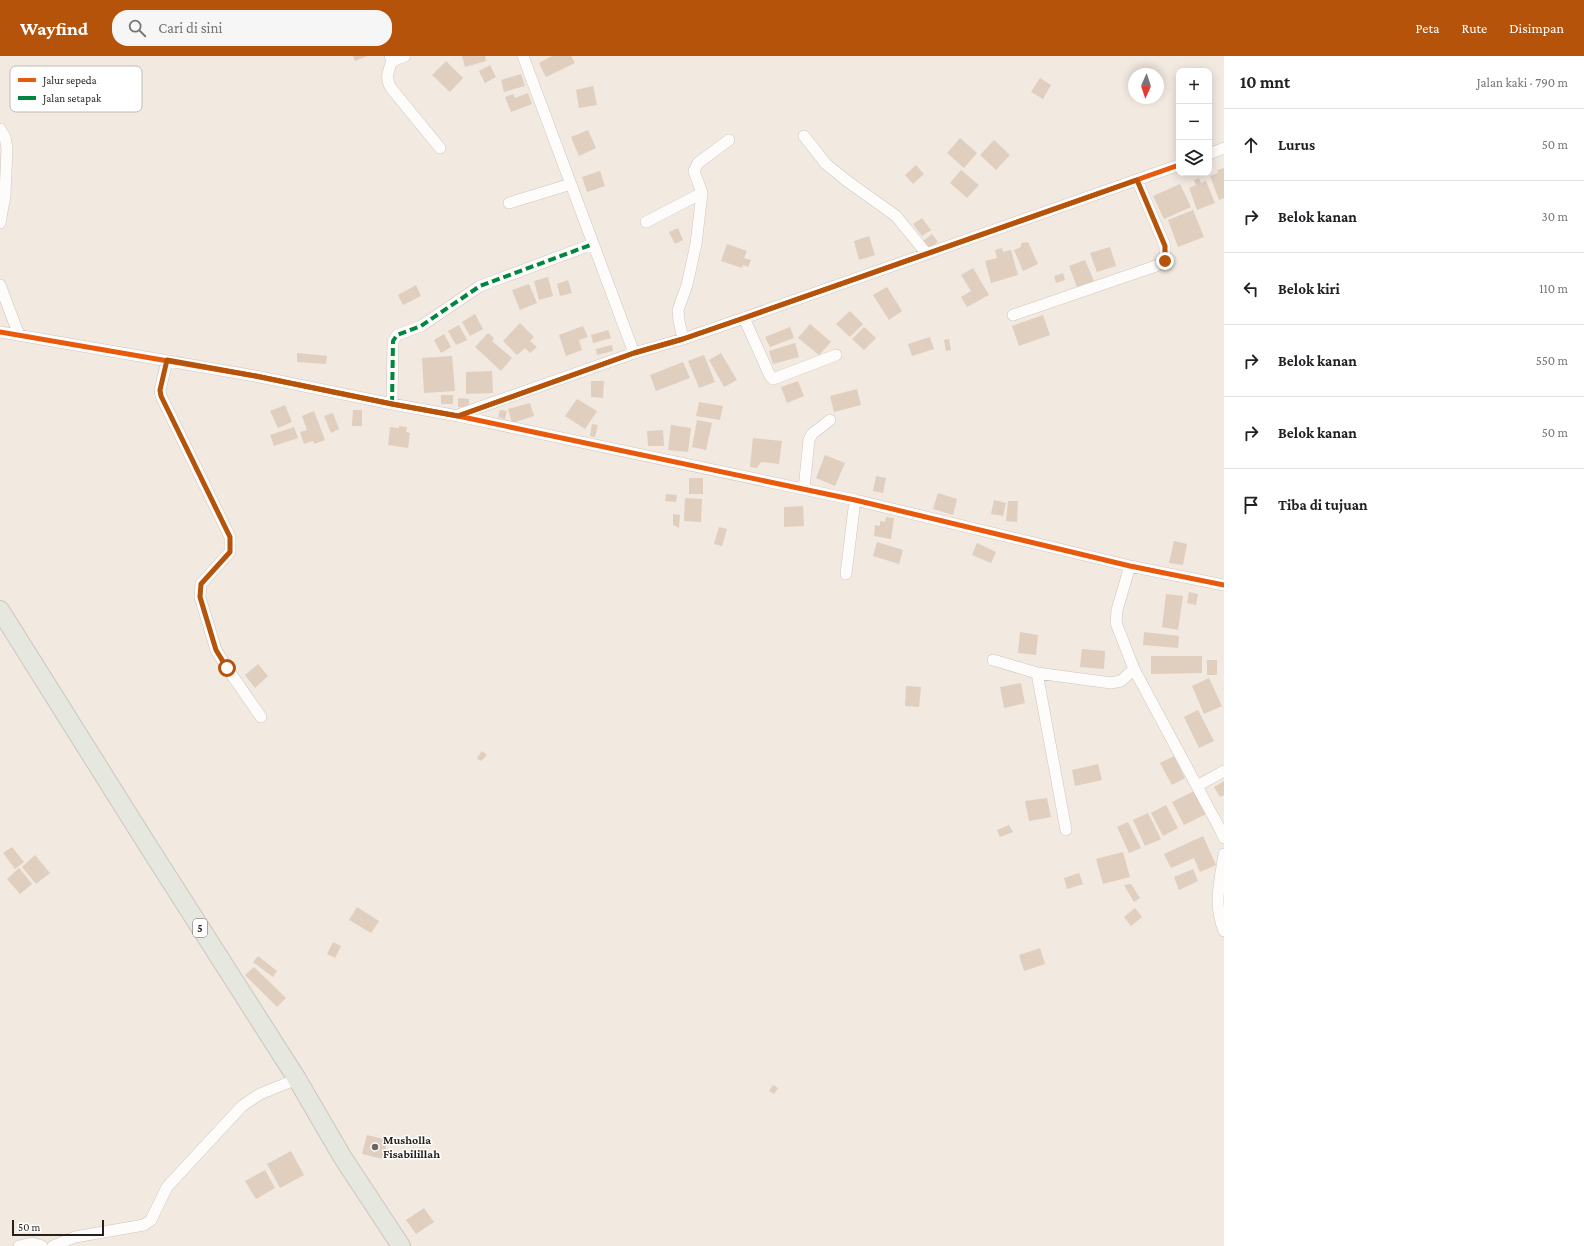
<!DOCTYPE html>
<html lang="id">
<meta charset="utf-8">
<style>
:root{--surface:#fff;--page:#f6f6f6;--text:#202124;--muted:#757577;--line:#e0e0e0;--accent:#b45309}
body{margin:0;font-family:"Crimson Pro",serif;background:var(--page);color:var(--text)}
.controls{position:absolute;right:12px;top:12px;display:grid;overflow:hidden;border-radius:8px;box-shadow:0 2px 10px #0003}
.controls button{width:36px;height:36px;display:grid;place-items:center;padding:0;border:0;border-bottom:1px solid var(--line);background:var(--surface);color:var(--text);font:20px sans-serif}
.compass{position:absolute;left:1128px;top:12px;width:36px;height:36px;border-radius:50%;background:var(--surface);box-shadow:0 2px 10px #0003;rotate:183deg}
.scale{position:absolute;left:12px;bottom:10px;width:92px;box-sizing:border-box;padding-left:4px;border:2px solid #261f1a;border-top:0;font-size:11px;line-height:14px;white-space:nowrap;color:#261f1a;-webkit-text-stroke:3px #fff;paint-order:stroke}
.stop{position:absolute;width:12px;height:12px;margin:-9px;border:3px solid #b45309;border-radius:50%;background:#fff}
.stop.end{background:#b45309;border-color:#fff;box-shadow:0 1px 4px #0008}
.list{margin:0;padding:0;list-style:none}
h2{display:flex;justify-content:space-between;align-items:center;height:52px;margin:0;padding:0 16px;font-size:17px}
h2 small{font-size:13px;font-weight:400;color:var(--muted)}
.list li{display:grid;grid-template-columns:26px 1fr auto;gap:12px;align-items:center;box-sizing:border-box;height:72px;padding:0 16px;border-top:1px solid var(--line)}
.list b{display:block;font-size:15px;white-space:nowrap}
.list em{font-size:13px;font-style:normal;color:var(--muted)}
.icon{flex:none;width:22px;height:22px;fill:none;stroke:currentColor;stroke-width:2;stroke-linecap:round;stroke-linejoin:round}
.map{position:relative;flex:none;width:1224px;height:1190px;overflow:hidden}
header{display:flex;align-items:center;gap:24px;box-sizing:border-box;height:56px;padding:0 20px;background:var(--accent);color:#fff}
header strong{font-size:19px}
nav{display:flex;gap:22px;margin-inline-start:auto;font-size:14px}
.search{width:280px;height:36px;background:var(--page);display:flex;align-items:center;gap:10px;box-sizing:border-box;padding:0 14px;border-radius:16px;color:var(--muted);font-size:15px}
main{display:flex}
aside{flex:1;background:var(--surface)}
.map>svg:first-child{display:block}
.building{fill:#e0cebe}
.lines{fill:none;stroke-linecap:round;stroke-linejoin:round}
.minor-casing{stroke:#cdc5bf;stroke-width:12}
.trunk-casing{stroke:#cbc6c2;stroke-width:20}
.minor{stroke:#fdfcfa;stroke-width:11}
.trunk{stroke:#e6e7de;stroke-width:18}
.quiet{stroke:#00873e;stroke-width:4;stroke-dasharray:8 4;stroke-linecap:butt}
.cycleway-casing{stroke:#fff;stroke-width:8}
.cycleway{stroke:#e8590c;stroke-width:5}
.route{stroke:#b45309;stroke-width:5}
.poi-dot{fill:#6d6660;stroke:#fff;stroke-width:1.5}
.labels{text-anchor:middle;dominant-baseline:central;stroke-width:3;stroke-linejoin:round;paint-order:stroke}
.shield{fill:#fff;stroke:#67625f;stroke-width:1}
.shield-label{font-size:11px;font-weight:bold;fill:#261f1a}
.poi-label{font-size:12px;font-weight:bold;fill:#261f1a;stroke:#fff;text-anchor:start}
.key{fill:#fff;stroke:#bebcba;stroke-width:1}
.key-label{font-size:11px;fill:#261f1a}
</style>
<header>
<strong>Wayfind</strong>
<div class="search"><svg class="icon" aria-label="search" viewBox="0 0 24 24"><circle cx="10" cy="10" r="6"/><path d="M15 15l6 6"/></svg>Cari di sini</div>
<nav><a>Peta</a><a>Rute</a><a>Disimpan</a></nav>
</header>
<main>
<div class="map">
<svg width="1224" height="1190" viewBox="0 0 1224 1190">
<rect width="100%" height="100%" fill="#f2e9e1"/>
<path class="building" d="M353,0H367L355,5Z
M462,0H485L486,5L465,11Z
M552,0H571L575,7L546,21L539,7Z
M446,5L463,22L450,36L432,19Z
M490,9L496,21L485,27L479,15Z
M521,18L525,30L504,36L501,24Z
M1040,22L1051,29L1043,43L1031,36Z
M593,30L597,49L579,52L576,34Z
M528,37L532,48L511,56L505,41L513,38L515,42Z
M588,74L596,92L579,100L571,81Z
M960,82L977,97L964,112L947,97Z
M994,84L1010,99L996,114L980,99Z
M916,109L924,118L913,128L905,119Z
M1224,112V142L1219,144L1210,120L1218,117L1217,114Z
M961,114L979,129L967,142L950,127Z
M600,115L605,130L587,136L582,121Z
M1199,122L1201,127L1206,125L1215,147L1197,154L1189,132L1196,129L1194,124Z
M1180,128L1191,151L1164,163L1153,140Z
M1193,154L1204,181L1178,191L1168,164Z
M922,162L931,174L922,180L913,168Z
M678,172L683,184L675,188L669,176Z
M932,178L938,186L929,192L923,185Z
M869,180L875,199L859,204L854,185Z
M1028,186L1038,208L1023,215L1014,194L1021,191V187Z
M727,188L747,195L744,202L751,204L748,211L743,209L742,212L721,205Z
M1110,191L1116,210L1097,216L1090,197Z
M1002,192L1003,196L1011,194L1018,219L991,227L985,205L997,202L995,194Z
M1085,204L1094,225L1077,231L1069,210Z
M973,212L989,239L967,251L961,241L971,235L961,219Z
M1063,217L1065,224L1056,227L1054,220Z
M548,221L553,240L539,244L534,225Z
M568,224L572,237L560,240L557,228Z
M529,228L537,247L520,254L512,234Z
M416,229L421,240L403,249L398,239Z
M887,231L902,255L889,264L873,239Z
M850,255L863,268L850,281L836,268Z
M475,258L483,273L470,280L462,266Z
M1043,259L1050,279L1019,290L1012,270Z
M520,267L534,281L530,285L537,291L530,297L525,292L517,299L503,285Z
M810,268L831,286L819,299L798,282Z
M459,269L467,284L456,289L448,275Z
M583,270L588,281L579,284L582,294L566,300L559,279Z
M790,271L794,282L770,291L765,281Z
M864,271L876,282L864,294L852,283Z
M608,274L611,282L593,287L591,279Z
M488,277L494,282L492,285L512,302L501,315L475,291Z
M444,278L451,291L441,297L434,284Z
M930,281L934,293L912,300L908,288Z
M949,283L951,294L946,295L944,284Z
M795,287L799,301L773,308L769,295Z
M612,289L613,295L597,299L596,293Z
M297,297L327,300L326,308L297,306Z
M721,297L737,324L724,331L709,304Z
M704,299L715,326L699,332L688,305Z
M452,300L455,335L424,337L422,302Z
M683,306L690,322L656,335L650,319Z
M492,315L493,337L466,338V316Z
M591,325H604L603,342L591,341Z
M798,325L804,340L787,347L781,331Z
M857,333L861,349L834,356L830,340Z
M441,339H453V348H441Z
M458,342L469,343V351H458Z
M577,343L597,355L585,373L565,360Z
M699,346L723,350L720,364L696,360Z
M530,347L534,360L512,367L508,353Z
M285,349L292,366L278,372L270,355Z
M353,354H362V370H352Z
M500,354L507,355L505,363L498,361Z
M314,355L325,384L314,388L313,385L304,388L300,376L307,374L302,360Z
M333,357L339,373L331,377L324,360Z
M697,364L712,367L706,394L692,391Z
M592,368L598,369L595,381L590,380Z
M671,369L691,372L688,396L668,394Z
M399,370L407,371L406,376L410,377L408,392L388,389L390,371L399,372Z
M294,371L298,382L274,390L270,379Z
M663,374L664,390H648L647,375Z
M753,382L782,385L779,408L761,406L757,412L750,411Z
M825,399L845,407L835,430L816,422Z
M876,420L886,422L883,437L873,435Z
M689,422H703V438H689Z
M938,437L957,443L953,459L933,453Z
M666,438L677,439L676,446L665,445Z
M685,442L702,443L701,466L684,465Z
M994,444L1006,447L1003,460L991,458Z
M1008,445H1018L1017,466L1006,465Z
M803,450L804,470L784,471V451Z
M673,458L680,459L679,472L673,469Z
M886,461L894,462L891,483L874,480L875,469L880,470V465L885,466Z
M719,471L727,473L722,490L714,488Z
M1174,485L1187,488L1183,509L1169,507Z
M877,486L903,494L899,508L873,500Z
M977,487L996,496L991,507L972,499Z
M1189,536L1198,538L1196,549L1187,547Z
M1166,538L1183,540L1178,574L1162,571Z
M1020,576L1038,579L1036,599L1018,597Z
M1144,576L1179,580L1178,592L1143,589Z
M1082,593L1105,595L1104,613L1080,611Z
M1151,600H1202V617L1151,618Z
M1207,604H1217V619H1207Z
M258,608L268,620L255,632L245,619Z
M1209,622L1222,650L1204,658L1192,630Z
M1021,627L1025,647L1004,652L1000,631Z
M906,630L921,631L919,651L905,650Z
M1198,654L1214,685L1199,692L1184,661Z
M482,695L487,699L481,705L477,702Z
M1174,700L1185,722L1172,729L1160,707Z
M1098,708L1102,724L1075,730L1072,714Z
M1224,725V739L1220,741L1214,731Z
M1194,735L1206,758L1184,769L1172,746Z
M1047,742L1051,761L1029,765L1025,745Z
M1166,749L1178,772L1163,780L1151,757Z
M1148,757L1161,783L1145,790L1133,764Z
M1128,766L1141,792L1129,797L1117,771Z
M1009,769L1013,776L1000,781L997,774Z
M1203,780L1216,809L1200,816L1194,802L1171,812L1164,798Z
M12,791L24,806L15,813L3,797Z
M1123,796L1130,821L1103,828L1096,803Z
M35,799L50,817L36,828L22,811Z
M19,812L32,828L20,838L7,823Z
M1193,813L1198,825L1179,834L1174,821Z
M1079,817L1083,828L1067,833L1064,822Z
M1131,828L1140,842L1134,846L1124,829Z
M357,851L379,865L371,877L349,864Z
M1135,852L1142,861L1131,870L1124,861Z
M333,886L341,890L335,902L327,898Z
M1040,892L1045,908L1024,915L1019,899Z
M258,900L277,915L273,921L253,906Z
M254,911L286,942L277,951L245,919Z
M773,1029L778,1032L774,1038L769,1035Z
M367,1079L388,1084L383,1103L362,1098Z
M291,1095L304,1119L280,1132L267,1108Z
M265,1114L275,1132L256,1143L245,1125Z
M424,1152L434,1166L416,1178L406,1164Z"/>
<g class="lines">
<g class="minor-casing">
<path id="minor" d="M390,0L392,5L405,0
M523,0L634,297
M392,5C388,16 385,22 391,32L440,92
M0,73L5,81L7,92L5,139L0,167
M804,80L826,108L847,125L896,160L927,198
M1209,98L1224,92
M509,147L571,128
M646,166L702,137
M0,229L19,279
M1013,259L1156,210L1165,205V190L1137,124
M744,262L770,320L773,323L836,299
M0,276L255,320L392,348L458,360L855,444L1130,510L1224,529
M683,283L679,265L678,254L687,229L696,188L702,137L694,115L698,107L729,84
M167,305L160,334L161,340L230,481V496L201,528L200,541L216,594L227,612L261,661
M392,348L393,285L397,279L421,270L480,230L593,188
M458,359L634,297L683,283L744,262L1179,109
M804,433L809,384L812,378L830,364
M1130,510L1117,554L1116,567L1134,613L1221,775L1224,782
M846,518L855,444
M993,604L1037,617
M1197,730L1224,715
M1066,774L1037,617L1111,627L1121,625L1134,613
M1224,798C1220,827 1213,847 1224,875
M19,1190L32,1187L42,1190
M53,1190L75,1181L144,1169L151,1164L167,1131L242,1050L260,1038L297,1023"/>
</g>
<g class="trunk-casing">
<path id="trunk" d="M0,554L145,785L297,1023L343,1102L401,1190"/>
</g>
<use href="#minor" class="minor"/>
<use href="#trunk" class="trunk"/>
<path class="quiet" d="M392,348L393,285L397,279L421,270L480,230L593,188"/>
<g class="cycleway-casing">
<path id="cycleway" d="M0,276L255,320L392,348L458,360L855,444L1130,510L1224,529
M458,360L634,297L683,283L744,262L1179,109"/>
</g>
<use href="#cycleway" class="cycleway"/>
</g>
<g class="lines">
<path class="route" d="M227,612L216,594L200,541L201,528L230,496V481L161,340L160,334L167,304L256,320L392,348L458,360L634,297L683,283L744,262L1137,124L1165,190V205"/>
</g>
<circle class="poi-dot" cx="375" cy="1091" r="4"/>
<g class="labels">
<rect class="shield" x="193" y="863" width="14" height="18" rx="3"/>
<g class="shield-label">
<text x="200" y="872">5</text>
</g>
<g class="poi-label">
<text x="383" y="1084">Musholla<tspan x="383" dy="14">Fisabilillah</tspan></text>
</g>
</g>
<rect x="10" y="10" width="132" height="46" rx="6" class="key"/>
<rect x="18" y="22" width="18" height="4" fill="#e8590c"/>
<rect x="18" y="40" width="18" height="4" fill="#00873e"/>
<g class="key-label">
<text x="43" y="28">Jalur sepeda</text>
<text x="43" y="46">Jalan setapak</text>
</g>
</svg>
<div class="controls">
<button>+</button>
<button>−</button>
<button><svg class="icon" aria-label="layers" viewBox="0 0 24 24"><path d="M12 4l9 5-9 5-9-5zM3 14l9 5 9-5"/></svg></button>
</div>
<svg class="compass" viewBox="-18 -18 36 36"><path d="M0-13l5 13h-10z" fill="#e53935"/><path d="M0 13l5-13h-10z" fill="#757577"/></svg>
<div class="scale">50 m</div>
<div class="stop" style="left:227px;top:612px"></div>
<div class="stop end" style="left:1165px;top:205px"></div>
</div>
<aside>
<h2>10 mnt<small>Jalan kaki · 790 m</small></h2>
<ul class="list">
<li><svg class="icon" aria-label="ahead" viewBox="0 0 24 24"><path d="M12 20V5M6 11l6-6 6 6"/></svg><div><b>Lurus</b></div><em>50 m</em></li>
<li><svg class="icon" aria-label="right" viewBox="0 0 24 24"><path d="M7 20v-9h11M14 6l5 5-5 5"/></svg><div><b>Belok kanan</b></div><em>30 m</em></li>
<li><svg class="icon" aria-label="left" viewBox="0 0 24 24"><path d="M17 20v-9H6M10 6l-5 5 5 5"/></svg><div><b>Belok kiri</b></div><em>110 m</em></li>
<li><svg class="icon" aria-label="right" viewBox="0 0 24 24"><path d="M7 20v-9h11M14 6l5 5-5 5"/></svg><div><b>Belok kanan</b></div><em>550 m</em></li>
<li><svg class="icon" aria-label="right" viewBox="0 0 24 24"><path d="M7 20v-9h11M14 6l5 5-5 5"/></svg><div><b>Belok kanan</b></div><em>50 m</em></li>
<li><svg class="icon" aria-label="arrive" viewBox="0 0 24 24"><path d="M6 21V4h12l-3 4 3 4H6"/></svg><div><b>Tiba di tujuan</b></div></li>
</ul>
</aside>
</main>
